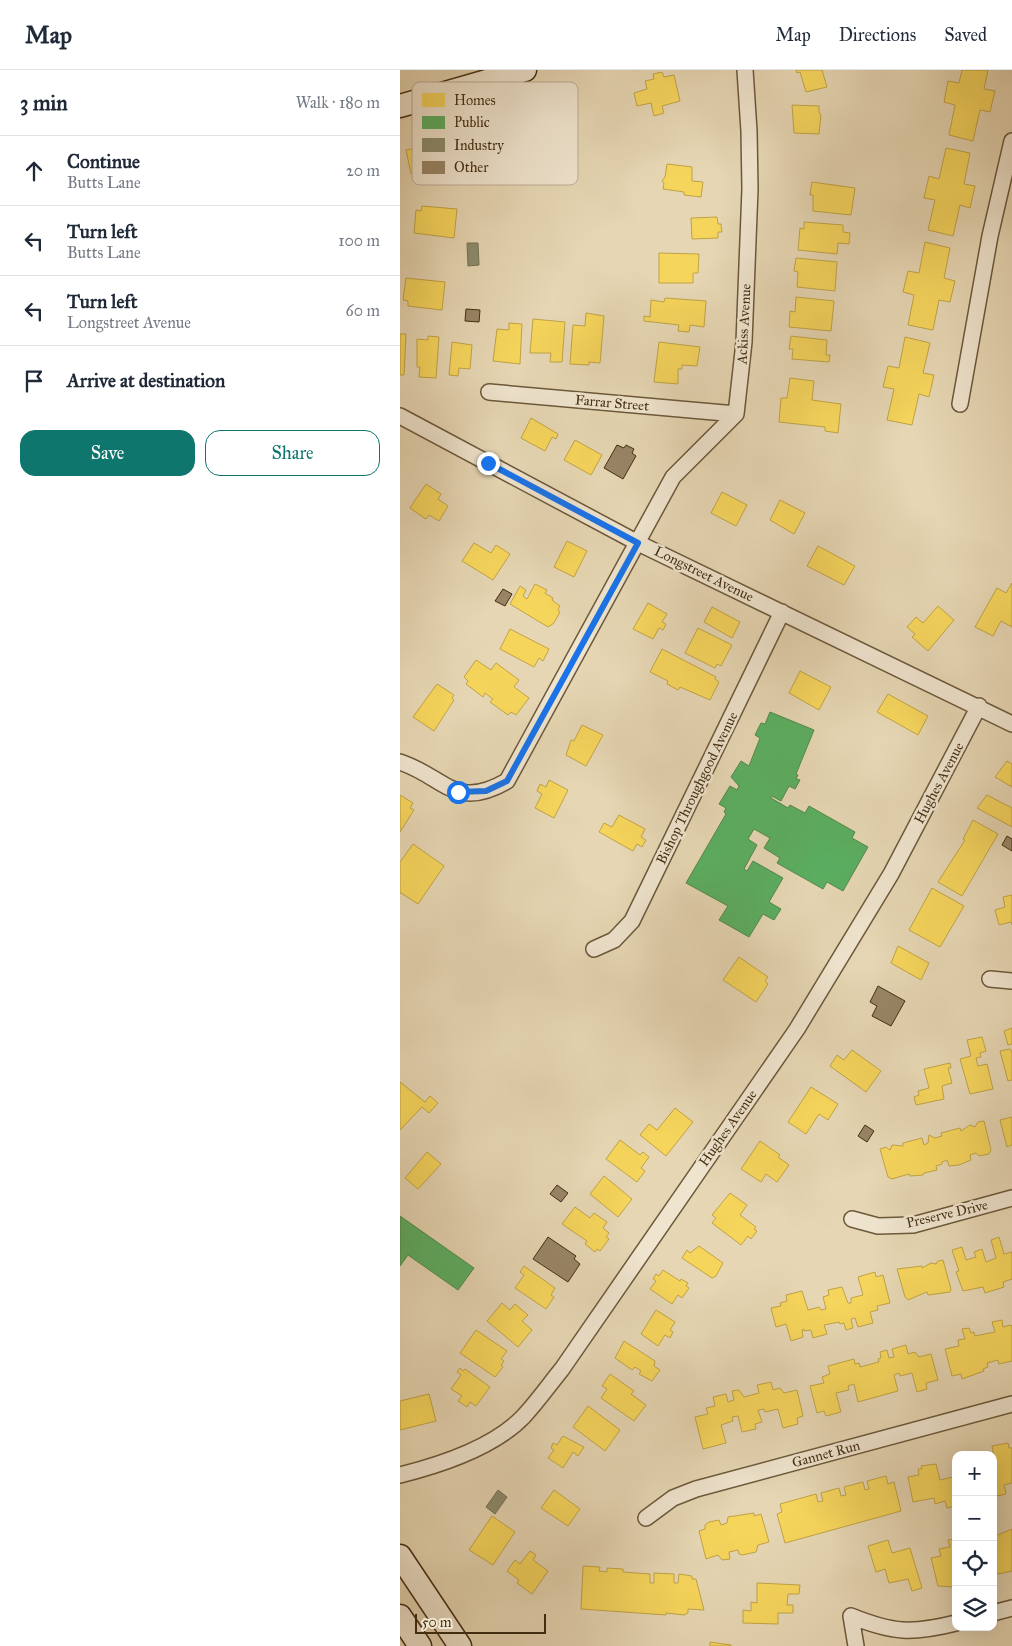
<!DOCTYPE html>
<meta charset="utf-8">
<style>
:root{--surface:#fff;--page:#f6f6f7;--text:#1f2937;--muted:#747a83;--line:#e0e1e3;--accent:#0f766e}
body{margin:0;font-family:"IM FELL Great Primer",serif;background:var(--page);color:var(--text)}
.controls{position:absolute;right:15px;bottom:15px;display:grid;overflow:hidden;border-radius:10px;box-shadow:0 5px 20px #0002}
.controls button{width:45px;height:45px;display:grid;place-items:center;padding:0;border:0;border-bottom:1px solid var(--line);background:var(--surface);color:var(--text);font:25px sans-serif}
.scale{position:absolute;left:15px;bottom:12px;width:131px;box-sizing:border-box;padding-left:5px;border:2px solid #432e12;border-top:0;font-size:14px;line-height:18px;white-space:nowrap;color:#432e12;-webkit-text-stroke:4px #efe4ce;paint-order:stroke}
.stop{position:absolute;width:15px;height:15px;margin:-11px;border:4px solid #1a73e8;border-radius:50%;background:#fff}
.stop.end{background:#1a73e8;border-color:#fff;box-shadow:0 1px 5px #0008}
.list{margin:0;padding:0;list-style:none}
h2{display:flex;justify-content:space-between;align-items:center;height:65px;margin:0;padding:0 20px;font-size:21px}
h2 small{font-size:16px;font-weight:400;color:var(--muted)}
.list li{display:grid;grid-template-columns:32px 1fr auto;gap:15px;align-items:center;box-sizing:border-box;height:70px;padding:0 20px;border-top:1px solid var(--line)}
.list b{display:block;font-size:19px;white-space:nowrap}
.list p{margin:0;font-size:16px;white-space:nowrap;color:var(--muted)}
.list em{font-size:16px;font-style:normal;color:var(--muted)}
.actions{display:flex;gap:10px;padding:15px 20px}
.actions a{flex:1;padding:11px 0;border:1px solid var(--accent);border-radius:15px;text-align:center;font-size:18px;color:var(--accent)}
.actions .main{background:var(--accent);color:#fff}
.icon{flex:none;width:28px;height:28px;fill:none;stroke:currentColor;stroke-width:2;stroke-linecap:round;stroke-linejoin:round}
.map{position:relative;flex:none;width:612px;height:1576px;overflow:hidden}
header{display:flex;align-items:center;gap:30px;box-sizing:border-box;height:70px;padding:0 25px;background:var(--surface);border-bottom:1px solid var(--line)}
header strong{font-size:24px}
nav{display:flex;gap:28px;margin-inline-start:auto;font-size:18px}
main{display:flex}
aside{flex:1;background:var(--surface)}
.map>svg:first-child{display:block}
.homes{fill:#f6d55c;stroke:#c0a346}
.public{fill:#5aae61;stroke:#538849}
.industry{fill:#8c8c6e;stroke:#767052}
.building{fill:#988566;stroke:#432e12}
.lines{fill:none;stroke-linecap:round;stroke-linejoin:round}
.street-casing{stroke:#6c583a;stroke-width:18}
.secondary-casing{stroke:#432e12;stroke-width:25}
.street{stroke:#efe4ce;stroke-width:15}
.secondary{stroke:#efe4ce;stroke-width:22}
.route{stroke:#1a73e8;stroke-width:6}
.labels{text-anchor:middle;dominant-baseline:central;stroke-width:5;stroke-linejoin:round;paint-order:stroke}
.street-label{font-size:14px;fill:#432e12;stroke:#efe4ce}
.key{fill:#efe4ce;stroke:#bbad96;stroke-width:1}
.key-label{font-size:14px;fill:#432e12}
</style>
<header>
<strong>Map</strong>
<nav><a>Map</a><a>Directions</a><a>Saved</a></nav>
</header>
<main>
<aside>
<h2>3 min<small>Walk · 180 m</small></h2>
<ul class="list">
<li><svg class="icon" aria-label="ahead" viewBox="0 0 24 24"><path d="M12 20V5M6 11l6-6 6 6"/></svg><div><b>Continue</b><p>Butts Lane</p></div><em>20 m</em></li>
<li><svg class="icon" aria-label="left" viewBox="0 0 24 24"><path d="M17 20v-9H6M10 6l-5 5 5 5"/></svg><div><b>Turn left</b><p>Butts Lane</p></div><em>100 m</em></li>
<li><svg class="icon" aria-label="left" viewBox="0 0 24 24"><path d="M17 20v-9H6M10 6l-5 5 5 5"/></svg><div><b>Turn left</b><p>Longstreet Avenue</p></div><em>60 m</em></li>
<li><svg class="icon" aria-label="arrive" viewBox="0 0 24 24"><path d="M6 21V4h12l-3 4 3 4H6"/></svg><div><b>Arrive at destination</b></div></li>
</ul>
<div class="actions"><a class="main">Save</a><a>Share</a></div>
</aside>
<div class="map">
<svg width="612" height="1576" viewBox="0 0 612 1576">
<rect width="100%" height="100%" fill="#e6d6b3"/>
<filter id="stains"><feTurbulence type="fractalNoise" baseFrequency=".004" numOctaves="4"/><feColorMatrix values="0 0 0 0 .2 0 0 0 0 .09 0 0 0 0 .02 0 0 0 .5 -.17"/></filter>
<radialGradient id="worn" r=".72"><stop offset=".6" stop-color="#630" stop-opacity="0"/><stop offset="1" stop-color="#630" stop-opacity=".3"/></radialGradient>
<path class="homes" d="M396,0H422L427,17L406,22L400,2L397,3Z
M562,0H588L584,19L595,21L590,42L580,40L573,71L549,65L555,35L544,32L548,11L559,13Z
M262,2L264,7L274,5L280,31L262,36L264,43L254,46L251,33L237,36L234,23L247,19L245,11L254,9L253,4Z
M392,35L419,36V42L421,45L419,64L394,63Z
M22,77L23,81L39,77L43,99L32,101L33,105L26,106L25,101L11,104L6,80Z
M546,78L570,83L564,114L575,116L570,138L560,135L553,166L528,160L535,130L524,128L529,106L539,109Z
M267,94L292,97V111L303,112L301,127L284,125V122L263,119L264,113L262,111L265,107Z
M412,112L455,118L451,145L413,141V125H410Z
M22,136L57,139L54,168L14,163L16,140L21,141Z
M317,147L318,154H321L322,162H318V168L292,169L291,148Z
M404,152L443,155V162L450,163L449,174L438,173L437,184L398,180L400,158L404,159Z
M525,172L550,178L544,208L555,211L550,232L539,230L533,260L508,255L514,225L503,222L508,201L519,203Z
M259,183L299,184L298,203H293V213H259Z
M396,188L437,192L435,221L397,217L398,202L394,201Z
M6,208L45,212L42,240L8,236V231L3,230Z
M396,227L434,231L431,261L389,257L390,241L395,242Z
M265,228L306,231L304,257L290,255L289,262L278,261L279,255L244,251V246L250,247L251,230L264,232Z
M186,243L204,246L200,293L189,292V295L170,294L173,255L185,256Z
M133,249L165,252L162,292H150L151,283H130Z
M109,253L122,254L120,294L93,291L97,259L109,260Z
M0,264H6L4,305H0Z
M28,266L39,267L36,308L19,307L20,297H17V269L28,270Z
M391,266L427,270L426,285H430L429,292L392,289L393,279H389Z
M505,267L530,273L523,303L534,305L529,327L519,324L512,355L487,350L494,319L483,317L488,296L499,298Z
M52,272L72,275L70,299L59,298L58,306L49,305Z
M259,272L300,277L297,296L282,295V299H278V314L254,312Z
M390,308L414,311L412,330L441,334L438,363L425,361V357L379,352L381,328H387Z
M131,348L158,364L156,369L152,367L145,381L121,368Z
M175,370L202,385L191,405L164,390Z
M26,414L41,424L38,429L48,436L39,451L29,445L26,449L10,438Z
M322,422L347,435L336,456L311,443Z
M380,430L405,443L394,464L370,450Z
M167,471L187,481L174,507L154,497Z
M74,473L91,483L96,475L110,484L93,510L62,491Z
M418,476L455,496L444,515L407,496Z
M612,513V557L601,551L593,566L575,557L597,518L606,523Z
M135,514L147,520L145,523L153,528L152,530L160,536L158,540L160,542L154,553L148,557L110,534L120,516L126,520L123,526L127,529Z
M248,533L267,544L262,552L266,554L263,560L259,558L253,569L233,559Z
M538,536L554,550L528,581L512,567L515,564L507,557L516,547L523,553Z
M312,537L340,552L332,568L304,552Z
M298,558L332,575L321,596L317,594L315,598L285,583Z
M110,559L149,579L143,591L139,588L134,597L100,579Z
M262,579L316,607L315,609L319,612L310,630L280,617L278,620L267,614L268,611L250,602Z
M76,590L91,600L96,593L119,610L114,617L129,628L116,645L111,642L108,645L90,632L93,629L85,623L83,627L66,614L68,611L64,607Z
M400,601L431,617L419,640L389,623Z
M37,614L54,625L52,628L54,630L34,661L13,647Z
M488,624L528,646L518,665L477,642Z
M182,655L203,665L186,696L166,685L171,670L174,671Z
M607,691L612,694V717L595,707Z
M149,710L168,720L154,748L135,738L142,724L137,721L140,714L146,717Z
M0,725L13,733L10,738L14,740L0,762Z
M587,725L612,738V757L577,738Z
M219,745L245,759L241,767L246,770L242,777L237,774L233,781L199,762L204,753L212,757Z
M573,750L598,764L562,826L538,812L565,770L563,769Z
M13,774L44,796L18,834L1,823L0,824V792Z
M532,818L564,836L540,877L509,860Z
M612,825V855L611,852L599,855L595,840L605,837L603,827Z
M498,876L529,893L521,910L491,893Z
M339,887L368,907L365,911L368,914L356,932L323,910Z
M612,958V974L608,975L604,961Z
M582,967L586,981L580,983L581,987L576,988L578,996L587,994L593,1019L570,1024L560,989L571,986L567,970Z
M610,979L612,982V1010L608,1011L600,981Z
M452,980L481,1001L466,1022L430,996L437,985L444,990Z
M550,993L551,998H548L552,1013L542,1016L544,1029L516,1035L514,1027L519,1025L518,1021L529,1018L524,999Z
M0,1012L25,1032L30,1026L38,1033L29,1043L22,1037L0,1060Z
M411,1017L438,1034L428,1050L419,1044L406,1064L388,1052Z
M275,1038L293,1052L266,1086L240,1065L249,1054L257,1060Z
M612,1047V1075L607,1077L600,1050Z
M584,1051L591,1080L589,1084L579,1086L576,1083L570,1085L571,1090L559,1095L549,1096L547,1090L542,1092V1094L536,1096L537,1100L524,1103L523,1105L510,1106L509,1104L492,1109L488,1107L480,1079L486,1077L490,1080L492,1075L503,1076V1073L522,1068L524,1075L528,1073L529,1065L535,1068L542,1066L541,1063L560,1058L561,1061L570,1055L575,1057L578,1052Z
M220,1070L240,1085L243,1082L249,1087L241,1098L245,1101L237,1112L206,1089Z
M360,1071L380,1085L378,1087L389,1095L377,1112L366,1104L361,1112L341,1099Z
M27,1082L41,1094L18,1119L5,1108Z
M204,1106L232,1129L218,1147L190,1124Z
M330,1123L347,1135L340,1145L356,1157L354,1159L357,1161L351,1169L348,1166L341,1175L312,1153L316,1148L312,1145Z
M175,1137L190,1148L194,1143L207,1152L203,1158L209,1163L206,1167L209,1169L200,1181L197,1179L195,1182L185,1174L187,1171L162,1154Z
M599,1167L604,1184L612,1182V1209L603,1212L604,1217L585,1223L583,1217L563,1221L556,1202L559,1201L552,1180L562,1177L566,1190L576,1187L574,1182L582,1179L586,1192L596,1188L591,1170Z
M299,1176L323,1193L316,1206L312,1208L282,1188L287,1180L290,1183Z
M543,1190L551,1219L550,1222L528,1225L527,1222L508,1230L505,1227L497,1199L522,1196V1198L531,1193L536,1194L538,1191Z
M124,1196L155,1218L151,1225L154,1227L146,1239L115,1218L124,1205L120,1202Z
M263,1200L280,1211L281,1209L288,1213L286,1216L289,1218L282,1228L278,1225L272,1234L250,1219L256,1211L253,1209L256,1204L259,1206Z
M475,1202L476,1207L483,1205L490,1233L477,1236L478,1240L470,1242L473,1253L458,1257L455,1248L451,1249L453,1258L446,1260L444,1253L440,1254L439,1252L424,1255L427,1264L413,1268L411,1260L404,1261V1259L402,1260L403,1267L391,1271L386,1254L376,1257L371,1238L381,1236L380,1233L387,1231L386,1225L402,1221L408,1240L419,1237L421,1240L426,1239L423,1227L429,1225L428,1220L442,1217L448,1233H451V1228L463,1225L458,1207Z
M102,1233L110,1240L115,1234L128,1245L122,1251L132,1260L118,1277L87,1251Z
M256,1240L275,1252L270,1260L273,1262L270,1268L265,1265L258,1276L241,1264Z
M602,1250L603,1257L611,1255L612,1257V1291L599,1294L598,1290L587,1293L588,1297L583,1299L584,1301L562,1309L561,1304L552,1306L545,1279L559,1276L558,1270L565,1269L562,1259L569,1258L571,1263L574,1262L575,1266L595,1262L592,1252Z
M76,1260L107,1281L101,1289L104,1291L101,1295L103,1297L95,1307L60,1283Z
M224,1271L255,1291L254,1296L260,1300L252,1311L239,1304L241,1301L235,1297L232,1300L215,1288Z
M506,1275L508,1284L515,1282L519,1287L531,1284L538,1310L526,1313L527,1319L517,1322L512,1303L500,1306L499,1303L494,1305L498,1321L458,1332L454,1314L448,1316L449,1320L436,1323L441,1342L426,1346L424,1341L417,1343L410,1316L424,1313L422,1307L430,1304L428,1296L454,1289L455,1294L459,1293L460,1297L479,1292L478,1289L481,1288L480,1282L487,1280L489,1288L494,1287L492,1279Z
M60,1298L63,1301L65,1299L90,1317L76,1336L70,1332L67,1337L58,1331L62,1326L51,1319L61,1305L57,1302Z
M210,1304L234,1321L231,1324L246,1335L234,1351L201,1328L207,1319L202,1316Z
M371,1312L373,1320L380,1318L384,1323L397,1320L403,1346L397,1348L398,1354L383,1358L378,1339L365,1342L364,1339L358,1340L362,1352L355,1354L356,1359L342,1362L338,1346L332,1347L333,1351L321,1355L326,1373L303,1379L295,1347L308,1344L306,1338L315,1336L313,1327L326,1324L328,1332L334,1330L332,1321L339,1320L344,1327L359,1323L357,1315Z
M29,1324L36,1351L0,1360V1331Z
M188,1336L220,1360L205,1381L173,1357Z
M163,1366L184,1377L178,1386L173,1382L163,1398L148,1388L154,1380L151,1378L153,1373L157,1375Z
M608,1373L609,1378H612V1413L604,1415L606,1424L593,1427V1397L596,1396L592,1376Z
M536,1394L540,1410L553,1407V1411H556V1436L547,1438L545,1431L535,1434L534,1428L513,1432L508,1407L519,1405L518,1399H522L521,1396Z
M486,1406L488,1414L494,1412L501,1441L385,1473L377,1444L382,1442L380,1434L416,1424L418,1432L423,1431L421,1423L439,1418L441,1426L446,1425L444,1417L463,1412L465,1420L469,1419L467,1411Z
M154,1420L180,1439L168,1456L141,1438Z
M354,1443V1446L361,1444L369,1472L358,1475L356,1482L342,1485L339,1484L338,1480L329,1482L330,1489L322,1490L318,1485L306,1489L299,1461L305,1459V1455L309,1452L319,1450L321,1455L327,1453L328,1447Z
M92,1446L115,1462L93,1495L69,1480Z
M612,1459V1501L593,1505V1467Z
M556,1469V1517L538,1516L531,1488L541,1486L539,1479L550,1477L548,1470Z
M488,1470L492,1483L510,1478L522,1518L512,1521L508,1509L489,1513L485,1499L476,1502L468,1476Z
M130,1481L136,1485L133,1490L148,1501L132,1524L117,1513L119,1510L107,1501L115,1490L120,1494Z
M183,1496L200,1497L199,1501L207,1502V1498L223,1499V1502L250,1504V1513H254V1503L274,1504V1513H278L279,1504L292,1506V1509H296L304,1540L288,1539V1543L284,1545L266,1543V1545L181,1539Z
M357,1513L400,1515L399,1524H388L387,1535H393V1543H378V1554L343,1553V1540L351,1541V1532L357,1533Z
M310,1572L331,1575V1576H310Z"/>
<path class="public" d="M370,642L414,660L396,704L398,705L396,709L400,710L395,719L389,716L381,731L372,726L371,728L388,738L390,735L405,743L409,736L455,762L452,768L468,777L443,821L427,812L423,819L377,793L380,788L364,778L370,768L354,759L348,769L357,775L344,799L347,801L353,791L383,808L369,832L381,839L374,850L363,844L349,867L319,850L328,836L286,813L326,744L324,742L326,738L319,734L330,716L337,720L339,716L331,707L341,691L349,696L360,668L355,665L361,653L365,654Z
M0,1146L74,1198L58,1220L8,1185L0,1196Z"/>
<path class="industry" d="M67,173H78L79,195L68,196Z
M98,1420L107,1427L95,1444L86,1437Z"/>
<path class="building" d="M66,239L80,240L79,252L65,251Z
M217,375L224,378L226,375L234,379L232,383L236,386L223,409L204,398Z
M103,519L112,524L105,536L95,531Z
M607,766L612,769V781L602,775Z
M478,916L505,931L491,956L472,946L477,936L470,932Z
M465,1055L474,1061L467,1072L458,1066Z
M157,1115L168,1123L161,1132L150,1124Z
M148,1167L176,1186L174,1189L180,1194L168,1212L133,1189Z"/>
<g class="lines">
<g class="street-casing">
<path id="street" d="M89,322L336,344
M560,334L590,166L612,71
M0,346L238,473L612,654
M0,692C45,707 55,741 107,711L273,407L336,344L344,272L350,119L349,61L345,0
M194,879L214,870L232,851L382,542
M590,909L612,911
M452,1149L478,1156L513,1155L612,1128
M0,1405C40,1395 94,1377 123,1347C137,1332 149,1315 162,1299L397,959L491,804L579,636
M246,1448L273,1428L296,1419L612,1334
M593,1543L612,1538
M451,1546C493,1563 512,1564 556,1553
M451,1546L456,1576"/>
</g>
<g class="secondary-casing">
<path id="secondary" d="M0,36L125,0
M0,1486L60,1576
M0,1546L20,1576"/>
</g>
<use href="#street" class="street"/>
<use href="#secondary" class="secondary"/>
</g>
<g class="lines">
<path class="route" d="M58,722L86,721L107,711L238,473L88,393"/>
</g>
<g class="labels">
<g class="street-label">
<text transform="translate(344 254) rotate(-87)">Ackiss Avenue</text>
<text transform="translate(212 333) rotate(5)">Farrar Street</text>
<text transform="translate(304 504) rotate(26)">Longstreet Avenue</text>
<text transform="translate(539 713) rotate(-62)">Hughes Avenue</text>
<text transform="translate(297 718) rotate(-64)">Bishop Throughgood Avenue</text>
<text transform="translate(328 1058) rotate(-55)">Hughes Avenue</text>
<text transform="translate(547 1144) rotate(-13)">Preserve Drive</text>
<text transform="translate(426 1384) rotate(-15)">Gannet Run</text>
</g>
</g>
<rect x="12" y="12" width="166" height="103" rx="8" class="key"/>
<rect x="22" y="23" width="23" height="14" fill="#f6d55c"/>
<rect x="22" y="46" width="23" height="13" fill="#5aae61"/>
<rect x="22" y="68" width="23" height="14" fill="#8c8c6e"/>
<rect x="22" y="91" width="23" height="13" fill="#988566"/>
<g class="key-label">
<text x="54" y="35">Homes</text>
<text x="54" y="57">Public</text>
<text x="54" y="80">Industry</text>
<text x="54" y="102">Other</text>
</g>
<rect width="100%" height="100%" filter="url(#stains)"/>
<rect width="100%" height="100%" fill="url(#worn)"/>
</svg>
<div class="controls">
<button>+</button>
<button>−</button>
<button><svg class="icon" aria-label="locate" viewBox="0 0 24 24"><circle cx="12" cy="12" r="6"/><path d="M12 2v4M12 18v4M2 12h4M18 12h4"/></svg></button>
<button><svg class="icon" aria-label="layers" viewBox="0 0 24 24"><path d="M12 4l9 5-9 5-9-5zM3 14l9 5 9-5"/></svg></button>
</div>
<div class="scale">50 m</div>
<div class="stop" style="left:58px;top:722px"></div>
<div class="stop end" style="left:88px;top:393px"></div>
</div>
</main>
